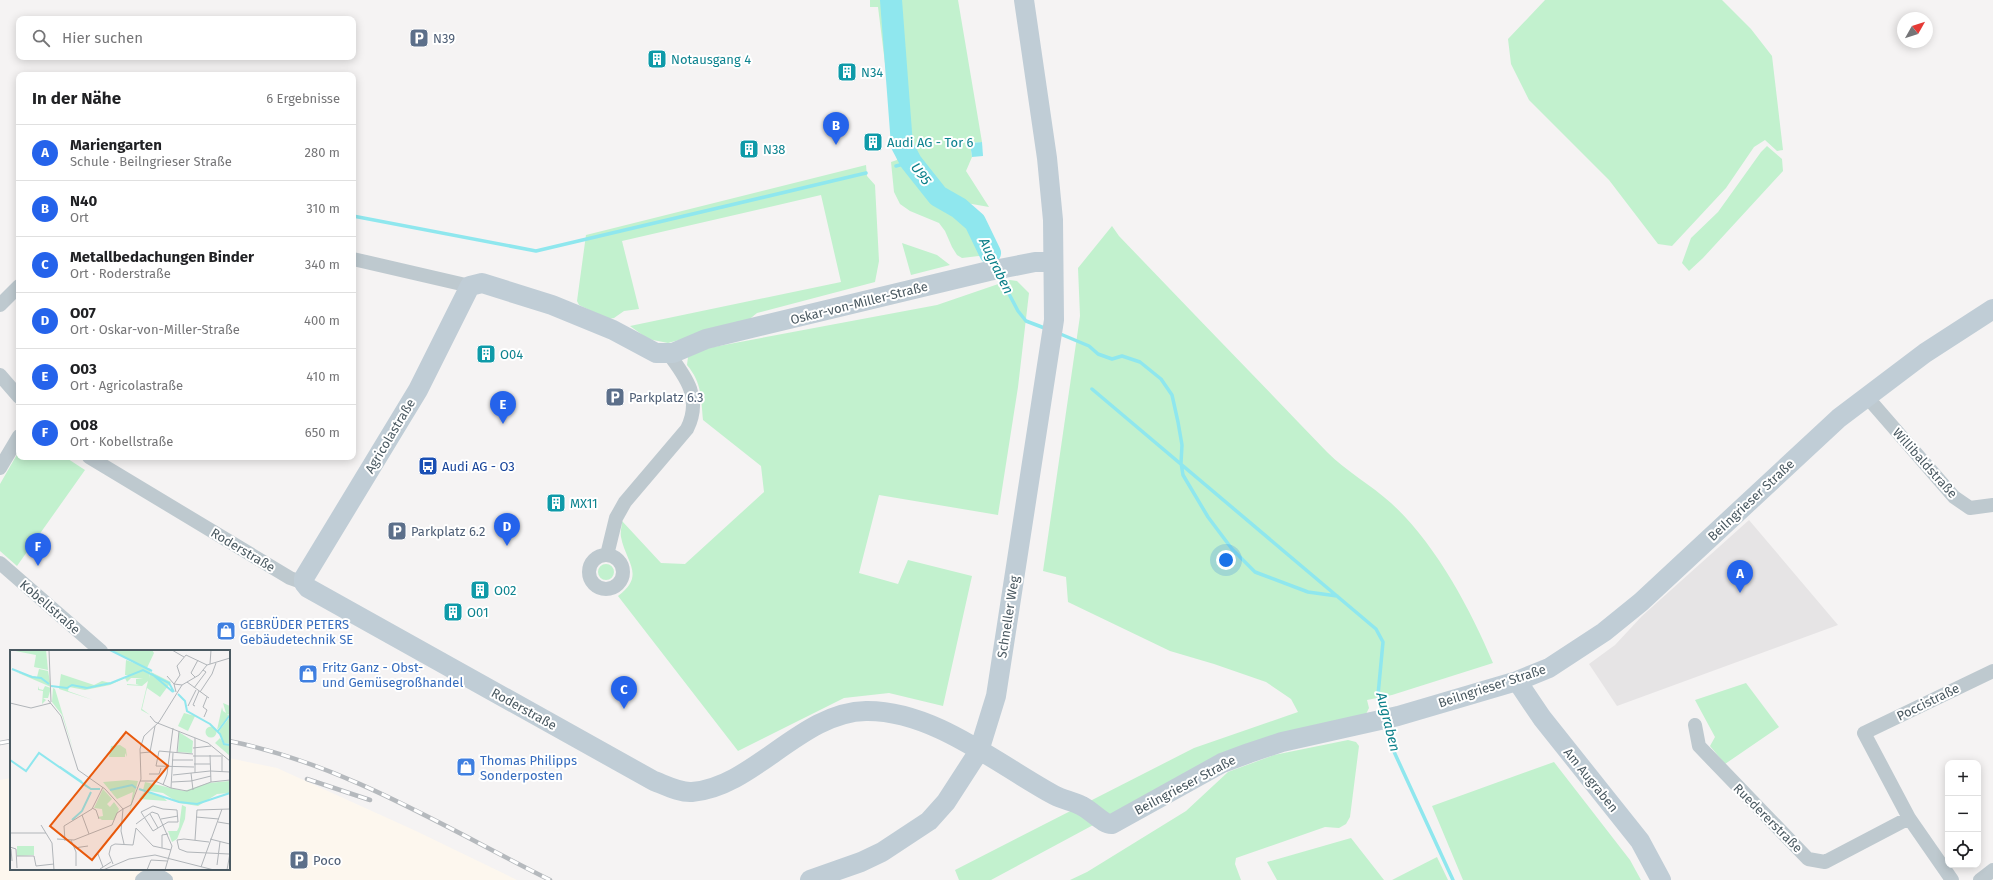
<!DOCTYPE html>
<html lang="de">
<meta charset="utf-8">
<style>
:root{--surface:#fff;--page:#f2f2f2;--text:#202124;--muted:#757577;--line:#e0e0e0;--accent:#2563eb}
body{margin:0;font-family:"Fira Sans",sans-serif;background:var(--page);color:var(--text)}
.controls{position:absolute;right:12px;bottom:12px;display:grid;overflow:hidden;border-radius:8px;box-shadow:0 2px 10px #0003}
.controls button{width:36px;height:36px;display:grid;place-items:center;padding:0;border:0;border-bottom:1px solid var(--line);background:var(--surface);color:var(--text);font:20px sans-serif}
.compass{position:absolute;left:1897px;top:12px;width:36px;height:36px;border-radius:50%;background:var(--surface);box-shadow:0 2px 10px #0003;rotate:51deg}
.you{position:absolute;left:1226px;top:560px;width:14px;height:14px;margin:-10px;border:3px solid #fff;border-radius:50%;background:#1a73e8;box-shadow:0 0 0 6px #1a73e833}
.badge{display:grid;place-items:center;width:26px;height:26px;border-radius:50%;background:var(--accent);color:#fff;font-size:13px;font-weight:700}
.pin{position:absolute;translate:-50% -33px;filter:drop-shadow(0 1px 2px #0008)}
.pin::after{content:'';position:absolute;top:21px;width:14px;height:12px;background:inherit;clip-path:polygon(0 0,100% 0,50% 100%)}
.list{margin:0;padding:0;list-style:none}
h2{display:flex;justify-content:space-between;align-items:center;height:52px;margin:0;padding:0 16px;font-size:17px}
h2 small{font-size:13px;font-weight:400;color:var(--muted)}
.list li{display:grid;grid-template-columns:26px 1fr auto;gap:12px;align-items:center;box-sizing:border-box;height:56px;padding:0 16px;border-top:1px solid var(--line)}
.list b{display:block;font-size:15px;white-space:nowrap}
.list p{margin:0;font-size:13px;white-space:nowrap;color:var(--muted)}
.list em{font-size:13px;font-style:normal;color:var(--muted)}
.icon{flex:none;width:22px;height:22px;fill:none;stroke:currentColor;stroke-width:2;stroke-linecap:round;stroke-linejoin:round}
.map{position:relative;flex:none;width:1993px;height:880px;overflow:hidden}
.search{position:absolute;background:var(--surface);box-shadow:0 2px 10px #0003;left:16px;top:16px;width:340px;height:44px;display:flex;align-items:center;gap:10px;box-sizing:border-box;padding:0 14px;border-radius:8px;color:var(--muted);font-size:15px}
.panel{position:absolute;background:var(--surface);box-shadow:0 2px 10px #0003;left:16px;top:72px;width:340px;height:388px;border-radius:8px}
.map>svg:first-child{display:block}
.commercial{fill:#fdf7ee}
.education{fill:#e6e4e5}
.green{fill:#c2f1ce}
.water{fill:#8fe7ee}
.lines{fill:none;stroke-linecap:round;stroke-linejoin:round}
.stream{stroke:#8fe7ee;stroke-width:3.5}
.river{stroke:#8fe7ee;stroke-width:22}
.street{stroke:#bec9cf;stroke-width:14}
.secondary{stroke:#c0cdd6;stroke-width:20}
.rail-casing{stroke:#b5b9bd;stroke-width:4.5}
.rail{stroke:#fff;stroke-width:3;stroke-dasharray:9;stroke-linecap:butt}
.labels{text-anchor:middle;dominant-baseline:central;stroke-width:4;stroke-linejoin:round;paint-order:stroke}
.service-label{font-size:13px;fill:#4e5e75;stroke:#fff;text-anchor:start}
.culture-label{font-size:13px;fill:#0d838f;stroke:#fff;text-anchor:start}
.street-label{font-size:13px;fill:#4a5961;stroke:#fff}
.transit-label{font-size:13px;fill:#164399;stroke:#fff;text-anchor:start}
.shop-label{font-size:13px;fill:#366cbe;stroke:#fff;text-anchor:start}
.water-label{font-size:14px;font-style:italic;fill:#0c808a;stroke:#fff}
.inset-river{fill:none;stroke:#8fe7ee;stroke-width:2}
.inset-road{fill:none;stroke:#b1b5b9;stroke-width:1}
.view{fill:#e8590c;fill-opacity:0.15;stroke:#e8590c;stroke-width:2}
.inset-edge{fill:none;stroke:#4a5961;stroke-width:2}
</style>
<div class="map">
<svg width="1993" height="880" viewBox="0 0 1993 880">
<rect width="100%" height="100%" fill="#f5f3f3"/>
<path class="commercial" d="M229,758L277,768L416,831L517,880H0V780L11,778V869H229Z"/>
<path class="education" d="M1749,520L1838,625L1617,706L1589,664L1615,645L1642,616Z"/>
<path class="green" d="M870,0H958L982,142L970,143L972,157L966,171L989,207L938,198L973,225L987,255L962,258L957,255L952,247L945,231L939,223L910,211L900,204L894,192L891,162L897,160L878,7H870Z
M1545,0H1722L1751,29L1772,56L1783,150L1777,151L1765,140L1754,147L1726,188L1672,246L1658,244L1609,180L1529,100L1511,64L1508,39Z
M1767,146L1782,159L1783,171L1703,258L1689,271L1682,263L1691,238L1718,212L1761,152Z
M866,165L867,176L875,185L879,261L875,282L757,313L746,322L668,343L648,339L630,326L841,282L821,195L622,241L639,309L624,311L614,318L608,319L579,305L577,301L586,235Z
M1112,226L1119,236C1188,308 1258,380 1327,452C1346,471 1371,485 1391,503C1435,543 1470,608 1493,663L1392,695L1367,700L1369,708L1365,716L1229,752L991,880H959L955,870L1194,748L1298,712L1291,699L1266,682L1214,664L1170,651L1068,602L1066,577L1043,571L1080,316L1078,268Z
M902,243L937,255L950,265L911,275Z
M1010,280L1017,281L1029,293L1018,387L998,515L879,495L859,573L898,584L908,560L972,576L943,706L889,693L844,698L738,751L618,596C646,575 626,563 621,537C620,532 622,526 622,521L661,563L685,564L764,492L761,466L703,420C701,398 702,383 687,365L688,357L708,348L937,305Z
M19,451V457H65L85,470L17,566L0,551V484Z
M598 572a8 8 0 1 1 16 0a8 8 0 1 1-16 0Z
M1746,683L1779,727L1725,764L1710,746L1715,737L1695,700Z
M1348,740L1356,742L1359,746L1350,817L1346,824L1339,828L1325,827L1236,858L1235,864L1241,880H1070L1087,872L1186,811L1228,772L1274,755Z
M1554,762L1630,860L1641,880H1463L1432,806Z
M1351,838L1384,880H1277L1267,862Z
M1437,857L1448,880H1392Z"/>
<path class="water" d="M982,142L983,156L972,157L970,143Z"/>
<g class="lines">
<path class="stream" d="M892,0L902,145L911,162L938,196L959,208L975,222L995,263
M896,166L911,162
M353,216L536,251L866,173
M999,275L1018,311L1026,321L1047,329
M1058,333L1089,346L1098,354L1112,359L1122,356L1140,362L1161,379L1172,395L1178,422L1182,445L1181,463L1183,475L1208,517L1232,549L1255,572L1308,592L1337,596
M1092,389L1376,629L1383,642L1378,695L1383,713
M1386,725L1390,743L1453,880"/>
<path class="river" d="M891,0L902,145L911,162L938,196L959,208L975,222L990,253"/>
<path class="street" d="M353,259L470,286
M0,305L19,286
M0,375L19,397
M1867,397L1954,497L1970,508L1993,505
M89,457L290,578L304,583
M0,468L19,436
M607,555L616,518L625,502L687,429C702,399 687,378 668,353
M589 572a17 17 0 1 1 34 0a17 17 0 1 1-34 0Z
M0,563L101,651
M1695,725L1699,746L1808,859L1825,862L1909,818
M142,880C150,873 158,874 166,880
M1952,880L1909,818L1864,733L1993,671
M1980,880L1993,870"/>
<path class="secondary" d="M1053,262H1035L989,271L706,339L673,353H656L613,330L552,305L482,283L470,286L418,390L304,578V583L308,588L654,781C665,785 680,793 692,792C754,787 801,712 866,711C933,710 997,764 1054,795C1063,800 1073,801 1082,806C1092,811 1104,825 1112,824L1222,763L1249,753L1282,742L1398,716L1517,681L1549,668L1604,632L1641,602L1839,418L1925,353L1993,309
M1517,681L1542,718L1640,841L1661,880
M810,880L861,862L882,852L929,821L946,802L979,751L996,696L1054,320L1053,220L1047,158L1024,0"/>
<g class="rail-casing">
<path id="rail" d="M229,741C344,764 446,828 550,880
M0,743L11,741
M307,779L370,800"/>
</g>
<use href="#rail" class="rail"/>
</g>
<defs>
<g id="parking-square" transform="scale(1)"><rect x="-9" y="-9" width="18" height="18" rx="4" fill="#5c6f8a" stroke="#fff"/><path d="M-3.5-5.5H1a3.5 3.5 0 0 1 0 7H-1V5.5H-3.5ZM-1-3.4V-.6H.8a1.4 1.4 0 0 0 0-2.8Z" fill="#fff"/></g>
<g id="building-square" transform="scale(1)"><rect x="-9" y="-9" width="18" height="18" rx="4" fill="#0f9aa8" stroke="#fff"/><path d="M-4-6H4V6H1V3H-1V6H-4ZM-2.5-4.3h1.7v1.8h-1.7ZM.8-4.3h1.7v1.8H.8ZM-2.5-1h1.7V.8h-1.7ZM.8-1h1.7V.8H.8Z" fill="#fff"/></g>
<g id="bus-square" transform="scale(1)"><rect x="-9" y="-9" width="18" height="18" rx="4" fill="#1a4fb4" stroke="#fff"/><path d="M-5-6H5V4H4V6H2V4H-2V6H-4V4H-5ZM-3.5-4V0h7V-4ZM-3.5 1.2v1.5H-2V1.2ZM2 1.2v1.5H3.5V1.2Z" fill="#fff"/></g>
<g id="shop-square" transform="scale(1)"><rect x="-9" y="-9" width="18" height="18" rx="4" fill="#3f7fe0" stroke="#fff"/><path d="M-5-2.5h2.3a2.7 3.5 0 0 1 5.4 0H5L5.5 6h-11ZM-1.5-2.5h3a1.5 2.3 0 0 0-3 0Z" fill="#fff"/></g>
</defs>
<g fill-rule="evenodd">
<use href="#parking-square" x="419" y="38"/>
<use href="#building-square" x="657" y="59"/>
<use href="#building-square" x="847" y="72"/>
<use href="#building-square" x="873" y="142"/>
<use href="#building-square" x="749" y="149"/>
<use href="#building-square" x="486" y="354"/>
<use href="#parking-square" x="615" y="397"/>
<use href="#bus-square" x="428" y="466"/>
<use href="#building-square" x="556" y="503"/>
<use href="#parking-square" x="397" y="531"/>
<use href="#building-square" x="480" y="590"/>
<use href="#building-square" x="453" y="612"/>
<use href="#shop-square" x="226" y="631"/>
<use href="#shop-square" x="308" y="674"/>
<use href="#shop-square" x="466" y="767"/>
<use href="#parking-square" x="299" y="860"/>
</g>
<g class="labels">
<g class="service-label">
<text x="433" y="38">N39</text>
<text x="629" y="397">Parkplatz 6.3</text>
<text x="411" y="531">Parkplatz 6.2</text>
<text x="313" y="860">Poco</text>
</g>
<g class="culture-label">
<text x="671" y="59">Notausgang 4</text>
<text x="861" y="72">N34</text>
<text x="887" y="142">Audi AG - Tor 6</text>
<text x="763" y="149">N38</text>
<text x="500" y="354">O04</text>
<text x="570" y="503">MX11</text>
<text x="494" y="590">O02</text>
<text x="467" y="612">O01</text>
</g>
<g class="street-label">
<text transform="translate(859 303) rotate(-14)">Oskar-von-Miller-Straße</text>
<text transform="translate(390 436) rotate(-59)">Agricolastraße</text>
<text transform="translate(1925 463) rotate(48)">Willibaldstraße</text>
<text transform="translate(1751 500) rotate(-43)">Beilngrieser Straße</text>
<text transform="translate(243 550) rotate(31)">Roderstraße</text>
<text transform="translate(50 607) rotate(41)">Kobellstraße</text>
<text transform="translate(1008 617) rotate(-81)">Schneller Weg</text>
<text transform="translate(1492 686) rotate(-18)">Beilngrieser Straße</text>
<text transform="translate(1928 702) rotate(-26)">Poccistraße</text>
<text transform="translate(524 709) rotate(29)">Roderstraße</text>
<text transform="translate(1591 780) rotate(51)">Am Augraben</text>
<text transform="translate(1185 785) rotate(-28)">Beilngrieser Straße</text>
<text transform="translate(1768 818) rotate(45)">Ruedererstraße</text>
</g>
<g class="transit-label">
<text x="442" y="466">Audi AG - O3</text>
</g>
<g class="shop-label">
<text x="240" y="624">GEBRÜDER PETERS<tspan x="240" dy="15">Gebäudetechnik SE</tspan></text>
<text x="322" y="667">Fritz Ganz - Obst-<tspan x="322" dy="15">und Gemüsegroßhandel</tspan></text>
<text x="480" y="760">Thomas Philipps<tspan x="480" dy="15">Sonderposten</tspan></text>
</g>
<g class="water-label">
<text transform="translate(921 174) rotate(53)">U95</text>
<text transform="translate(996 266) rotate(64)">Augraben</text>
<text transform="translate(1388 722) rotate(76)">Augraben</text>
</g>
</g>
<g transform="translate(10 650)">
<rect width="220" height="220" fill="#f5f3f3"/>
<path d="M0,0H36L38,20L24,17L26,5ZM101,0H142L144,3L137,18L141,19L139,28L141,22L161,32L150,47L137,38L132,59L140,65L131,60L138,31L132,36L117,35V34L129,35L126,34V29L133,28H121L117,32L115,28L100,35L75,40L59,37L58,41L83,50L49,39L51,24L84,35L92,31L101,33L122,25H115L116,10L127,14ZM29,19L38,21L41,37L6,22L27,27ZM28,36L29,39L33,40L35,36L41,38L38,48H33L36,50L32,54L33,41L28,40ZM43,38L45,39L64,102L52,65L42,52ZM213,53L220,56V65L217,64L219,66L207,80L212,57L213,61L216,63ZM174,63L185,66L178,81L168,76ZM220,67V94L214,93L209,81ZM195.5 82a5.5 5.5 0 1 1 11 0a5.5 5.5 0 1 1-11 0ZM169,82L183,91L182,103L168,102ZM210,88L214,94L220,95V106L205,93ZM110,95L116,99L117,107L115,103V107H99L101,96ZM118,130L128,131L119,165L123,142L107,149L93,132ZM220,131V143L207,144L188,156L169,153L153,143L133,140L135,132L174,141L198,133ZM93,139L102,149L97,154L100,157L104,152L109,159L104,170H92L88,167L93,166L92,159L84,158ZM135,141L152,146L157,151L129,149ZM172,155L176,157L175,169L167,189L162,192L158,181H167L169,177ZM7,196H24V205L7,206Z" fill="#c2f1ce"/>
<path class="inset-river" d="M100,0L142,21M2,19L22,27L31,28L39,34M142,24L163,42M41,36L57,38L62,35L77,38L101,33L133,20L159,33L164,42M168,44L175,51L177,61L200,74L210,84L214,94L220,95M208,81L220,65M0,110L16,121L29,103L81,139H90M50,117L72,132M73,134L81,139H90M129,139L169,152L187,154L220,143M100,140L122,135L126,138M62,170L72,161L81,142"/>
<path class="inset-road" d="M39,0L41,52M162,0L174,7M176,5L197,15M200,14L201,0M157,26L164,34L172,35M185,27L181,23L188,10M177,32L199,48M184,38L196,22L193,20M166,42L164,34L170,25L167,16L176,5M190,42L202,24L206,13M38,50L51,66L68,120L95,139L113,159L111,181L114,194M0,53L21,58L41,53M178,56L186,40M185,56L183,55L189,41M140,66L145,72L198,93L220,111M194,67L197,60L193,57L197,47M185,88V123M183,98L201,96M130,103L140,102L145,76M167,103L169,81M183,104L149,101L146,116L184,117M200,105L201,132M183,106H211M162,110H183M184,114H200M212,122V105M181,123L183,140M139,124H149L151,118M163,125L200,121L220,122M130,131H145L161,138L177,141L201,132L220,130M162,132L181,131L201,126M153,135L157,124L163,78M161,138L163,103M143,156L153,159L167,160L168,172H158L143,181L131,162ZM82,158L86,160L89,169M113,159L121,155L131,129L130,99L134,86L149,72L172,35L189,25L197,15L220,8M140,164L148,178M72,165L79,184M186,167L209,169M151,169L168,166M208,172L220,174M126,174L142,162L148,164L162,196L155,220M31,175L42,193L44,220M126,178L143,196L161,200M0,183H36M47,189L64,190L102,175L107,163L113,159M200,189L220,194M61,190L66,202V216M167,190L169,199L177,202L219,204M167,190L174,189L199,192M185,190L187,160L220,159M55,191L54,176L82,159L93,137M0,197L6,199L7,218M64,198L78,196M152,198V185L158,184M1,199L2,211M88,204L93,217M7,206H24L26,216L44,214M103,214L99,204L101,196L105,194L123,195L126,178M207,215L210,192M191,217L212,159M90,219L101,212M93,220L119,209L145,205L204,220M137,220L141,210L157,211M217,220L220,203"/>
<path class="view" d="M116,82L158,116L82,210L40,176Z"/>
<rect width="220" height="220" class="inset-edge"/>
</g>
</svg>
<div class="controls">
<button>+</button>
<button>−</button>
<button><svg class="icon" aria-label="locate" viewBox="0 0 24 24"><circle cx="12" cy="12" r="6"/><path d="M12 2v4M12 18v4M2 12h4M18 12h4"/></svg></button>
</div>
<svg class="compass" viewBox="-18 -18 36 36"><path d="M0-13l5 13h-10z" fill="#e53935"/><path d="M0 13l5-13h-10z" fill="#757577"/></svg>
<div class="you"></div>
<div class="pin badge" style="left:1740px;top:593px">A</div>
<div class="pin badge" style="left:836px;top:145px">B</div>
<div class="pin badge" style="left:624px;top:709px">C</div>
<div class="pin badge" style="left:507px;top:546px">D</div>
<div class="pin badge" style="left:503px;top:424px">E</div>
<div class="pin badge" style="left:38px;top:566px">F</div>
<div class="search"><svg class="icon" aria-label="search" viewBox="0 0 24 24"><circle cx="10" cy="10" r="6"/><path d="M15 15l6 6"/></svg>Hier suchen</div>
<section class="panel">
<h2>In der Nähe<small>6 Ergebnisse</small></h2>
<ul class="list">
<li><span class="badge">A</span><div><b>Mariengarten</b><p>Schule · Beilngrieser Straße</p></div><em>280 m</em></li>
<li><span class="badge">B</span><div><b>N40</b><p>Ort</p></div><em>310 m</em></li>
<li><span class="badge">C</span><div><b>Metallbedachungen Binder</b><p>Ort · Roderstraße</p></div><em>340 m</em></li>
<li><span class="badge">D</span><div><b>O07</b><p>Ort · Oskar-von-Miller-Straße</p></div><em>400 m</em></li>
<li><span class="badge">E</span><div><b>O03</b><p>Ort · Agricolastraße</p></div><em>410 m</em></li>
<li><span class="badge">F</span><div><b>O08</b><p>Ort · Kobellstraße</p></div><em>650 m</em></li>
</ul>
</section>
</div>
